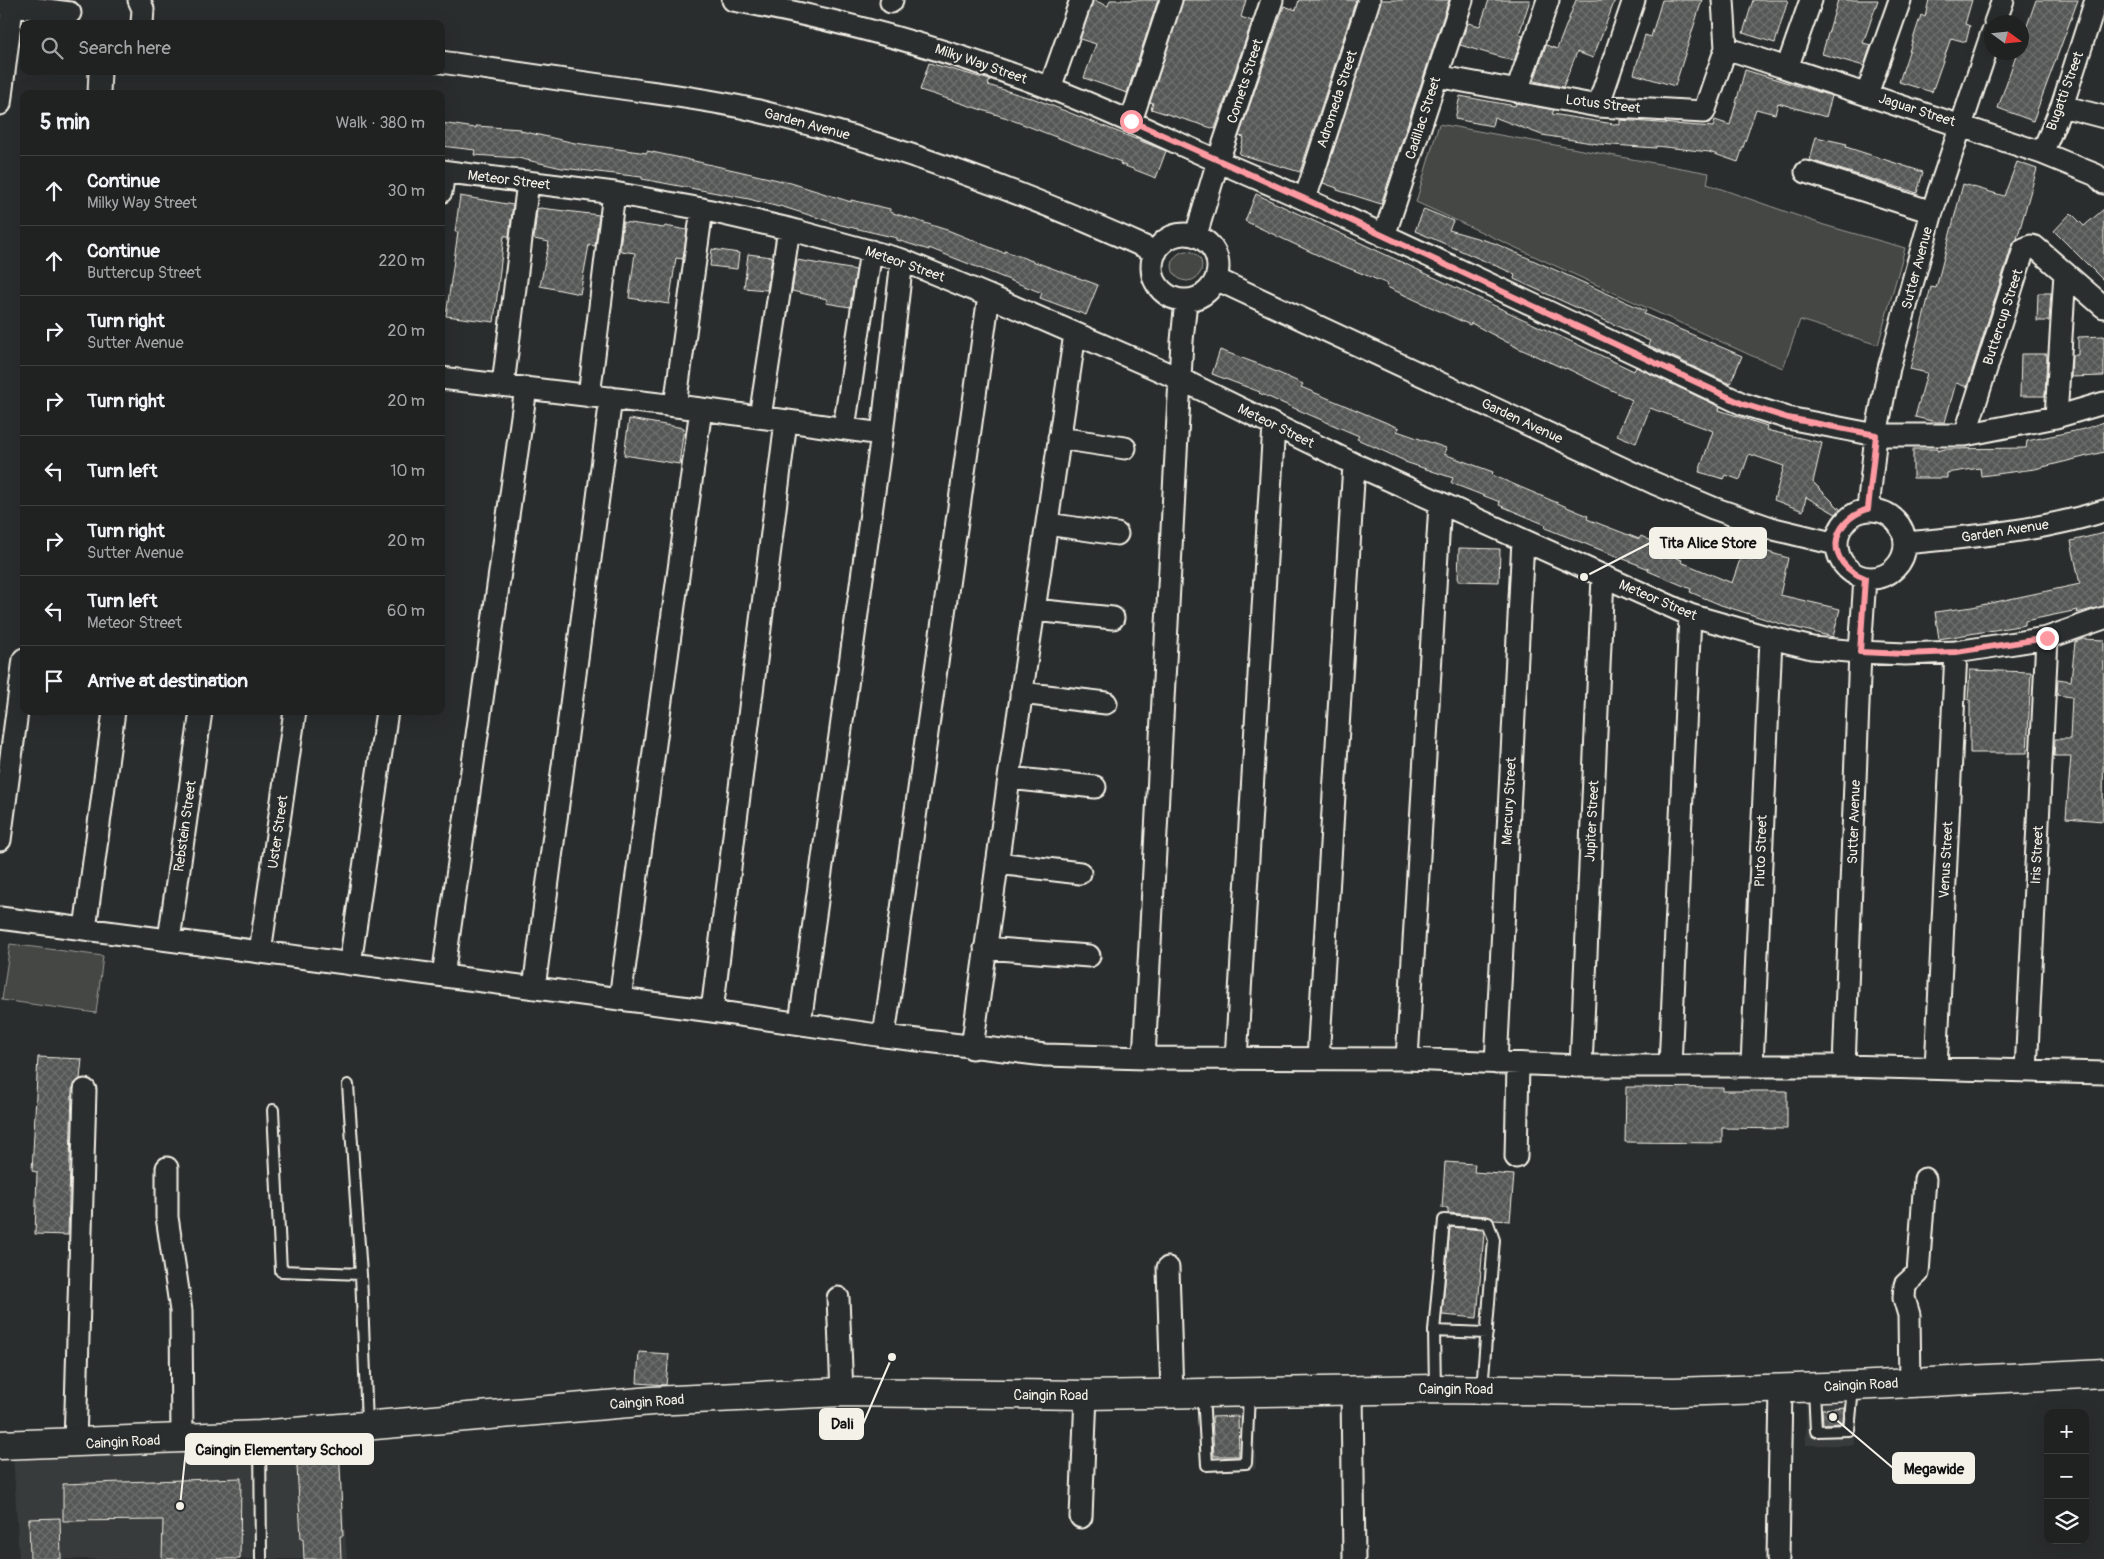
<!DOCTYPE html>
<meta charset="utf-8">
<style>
:root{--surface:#202222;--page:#2d2f2f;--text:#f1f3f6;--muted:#a2a4a5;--line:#3d3f40}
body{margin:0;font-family:Pangolin,sans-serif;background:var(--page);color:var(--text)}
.controls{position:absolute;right:15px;bottom:15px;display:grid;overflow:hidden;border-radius:10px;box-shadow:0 5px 20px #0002}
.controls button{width:45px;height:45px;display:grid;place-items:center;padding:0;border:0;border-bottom:1px solid var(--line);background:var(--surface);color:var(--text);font:25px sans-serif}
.compass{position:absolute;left:1984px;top:15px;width:45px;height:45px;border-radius:50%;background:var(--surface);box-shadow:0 5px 20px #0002;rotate:105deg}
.stop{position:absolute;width:15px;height:15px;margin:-11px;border:4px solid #ff9aa2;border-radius:50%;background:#fff}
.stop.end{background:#ff9aa2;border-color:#fff;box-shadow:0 1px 5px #0008}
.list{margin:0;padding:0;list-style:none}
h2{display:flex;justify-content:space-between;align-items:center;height:65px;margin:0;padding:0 20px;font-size:21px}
h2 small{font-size:16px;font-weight:400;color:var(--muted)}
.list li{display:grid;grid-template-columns:32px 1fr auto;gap:15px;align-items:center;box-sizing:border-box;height:70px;padding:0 20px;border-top:1px solid var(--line)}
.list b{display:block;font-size:19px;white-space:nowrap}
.list p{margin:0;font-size:16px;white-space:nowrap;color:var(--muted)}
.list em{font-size:16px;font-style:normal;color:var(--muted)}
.icon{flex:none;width:28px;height:28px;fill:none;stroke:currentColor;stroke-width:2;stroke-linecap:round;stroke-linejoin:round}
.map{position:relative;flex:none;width:2104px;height:1559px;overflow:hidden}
.search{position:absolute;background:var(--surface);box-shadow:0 5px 20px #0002;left:20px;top:20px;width:425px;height:55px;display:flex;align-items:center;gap:12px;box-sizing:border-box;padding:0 18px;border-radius:10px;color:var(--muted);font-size:19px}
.panel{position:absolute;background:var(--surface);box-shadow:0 5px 20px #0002;left:20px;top:90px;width:425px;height:625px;border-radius:10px}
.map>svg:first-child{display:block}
.built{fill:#373a3a}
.grass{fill:#444645;stroke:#9c9c96}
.building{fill:url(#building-cross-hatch);stroke:#f4f1e8}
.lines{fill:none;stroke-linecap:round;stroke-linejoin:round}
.lane-casing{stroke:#f4f1e8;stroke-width:14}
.street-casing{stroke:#f4f1e8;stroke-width:25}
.secondary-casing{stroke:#f4f1e8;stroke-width:31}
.lane{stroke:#2a2d2e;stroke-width:10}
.street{stroke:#2a2d2e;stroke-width:21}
.secondary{stroke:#2a2d2e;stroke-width:28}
.route{stroke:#ff9aa2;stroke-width:6}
.labels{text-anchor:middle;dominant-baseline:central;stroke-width:4.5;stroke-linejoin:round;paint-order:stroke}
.street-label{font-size:14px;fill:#f4f1e8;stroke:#2a2d2e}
.leader{fill:none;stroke:#f4f1e8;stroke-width:2}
.callout-dot{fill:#f4f1e8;stroke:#2a2d2e;stroke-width:2}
.callout{fill:#f4f1e8;stroke:#f4f1e8;stroke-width:2}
.callout-label{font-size:15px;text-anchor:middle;font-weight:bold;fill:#111}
</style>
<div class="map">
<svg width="2104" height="1559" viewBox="0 0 2104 1559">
<defs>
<pattern id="building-cross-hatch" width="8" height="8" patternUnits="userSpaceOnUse" patternTransform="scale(1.25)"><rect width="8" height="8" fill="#555756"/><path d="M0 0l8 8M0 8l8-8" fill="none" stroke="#6e706e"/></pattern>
</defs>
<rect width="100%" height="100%" fill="#2a2d2e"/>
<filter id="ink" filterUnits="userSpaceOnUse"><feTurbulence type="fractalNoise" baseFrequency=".02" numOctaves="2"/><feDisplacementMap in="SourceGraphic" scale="10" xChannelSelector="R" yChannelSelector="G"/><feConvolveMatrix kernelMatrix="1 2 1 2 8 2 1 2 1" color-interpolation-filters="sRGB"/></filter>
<g filter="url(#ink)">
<path class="built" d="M1858,1395L1855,1445H1806V1397Z
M1255,1402L1256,1469H1200V1403Z
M339,1437L347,1559H19L13,1452Z"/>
<path class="grass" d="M1439,124L1709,173L1707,184L1824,225L1905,248L1878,345L1800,320L1783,368L1750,355L1416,202Z
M1172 266a15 15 0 1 1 30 0a15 15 0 1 1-30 0Z
M10,944L103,956L96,1013L2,1000Z"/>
<path class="building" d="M1093,0L1108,6L1110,0H1158L1127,93L1084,78L1096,44L1080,39Z
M1183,0H1246L1241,17L1252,21L1215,129L1151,109L1153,103L1150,102Z
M1299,0H1356L1300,172L1239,154L1244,137L1239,136L1284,6L1296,10Z
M1381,0H1449L1381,204L1337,190V188L1323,183Z
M1489,0H1530L1519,34L1523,36L1514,61L1460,45L1468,23L1480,26Z
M1576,0H1615L1593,58L1577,52L1563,87L1534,81L1546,45L1557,49Z
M1662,0H1702L1675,86L1634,74L1645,35L1651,37Z
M1753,0H1788L1775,43L1743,33Z
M1838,0H1878L1863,43L1871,45L1864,66L1822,54Z
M1929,0H1972L1965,24L1970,26L1966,42L1951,38L1932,92L1899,82L1921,15L1925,17Z
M2036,0H2078L2033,121L1998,108L2017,52H2022V40Z
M929,63L990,80L988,85L1030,98V97L1166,151L1156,178L1120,164L1121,162L1004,117L920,90Z
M1745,70L1832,96L1826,117L1778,103L1775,114L1756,109L1738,162L1709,152L1656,146V148L1598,144L1542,135L1494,117L1492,126L1455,119L1460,96L1515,106L1516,103L1554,110L1552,114L1620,125V120L1713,127L1715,120L1730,125Z
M441,123L476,128V126L521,129V131L575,143L647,153V151L681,158L791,183L851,202V200L890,209V212L950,231L1004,253L1005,251L1098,285L1086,315L1040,298L1042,293L929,248V250L897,240V238L841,225L780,206L779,207L749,199L642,179V177L562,168L518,158L474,155L475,150L441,146Z
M1816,137L1847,144L1846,147L1923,172L1917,193L1810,160Z
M2017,162L2037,169L2017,239L2012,245L1967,387L1956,383L1945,422H1936L1915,417L1927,373L1910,369L1931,287L1936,288L1963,184L2004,196Z
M1256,194L1634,371L1636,367L1720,407L1719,410L1767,426L1766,430L1822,443L1813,482L1844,513L1841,517L1806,497L1803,511L1774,500L1784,466L1749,454L1740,480L1726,475L1724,479L1699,472L1713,431L1650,408L1636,443L1617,435L1632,400L1566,368L1565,369L1518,348L1471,323L1470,325L1387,287L1388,284L1326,259L1245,221Z
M460,196L513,205L509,236H504L494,322L446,316L458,232H455Z
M540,208L599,215L595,246L589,245L580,294L540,286L549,242L534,239L537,209Z
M1424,209L1453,221L1449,230L1494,243L1562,273L1646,311L1644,314L1742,356L1730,384L1648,345L1650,341L1514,279L1515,274L1415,231Z
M2104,209V281L2054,231L2071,213L2084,226Z
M623,222L664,228L665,226L687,230L683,259L676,258L669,304L629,298L635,253L621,251L620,249Z
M712,249L739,253L737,269L710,266Z
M748,254L772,257L767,290L744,288Z
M797,260L856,270L850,307L826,303L827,299L792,291Z
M2038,293H2051L2049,321H2037Z
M2104,336V376L2071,377L2072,355H2078V337Z
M1220,350L1261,365L1303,384L1301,387L1399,428L1397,431L1446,448L1444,454L1493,472L1492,475L1588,516L1587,519L1639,539L1641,536L1656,543L1653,548L1682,560L1681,562L1732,583L1745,545L1788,558L1780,595L1840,609L1833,637L1781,624L1721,605L1690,592L1691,589L1648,571L1649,569L1545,528L1546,525L1499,505L1500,502L1451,483L1453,478L1405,462V461L1357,439L1359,436L1259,393L1260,392L1212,374Z
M2021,354H2047L2045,396H2020Z
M629,419L684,428L679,464L624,455Z
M2104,422V452L2035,469L1981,476L1980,468L1947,473V478H1913V449H1938L1937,451L1945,449L2026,448L2027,441L2084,429Z
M2104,533V606L2077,613L2078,610L2025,621V625L1939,639L1935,612L1972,607L2080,584L2071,541Z
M1459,548L1500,549L1499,582L1458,581Z
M2083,639L2104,640L2103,821L2066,818L2071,756H2054L2055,739H2070L2072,697L2057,695L2058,679L2071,681L2075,642Z
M1970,670L2031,672L2027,753H1970V700H1968Z
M38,1057L82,1059L80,1079L75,1083L72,1090L68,1235L35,1234L37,1172L32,1171Z
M1626,1087L1723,1088V1091H1787V1129L1722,1128V1143L1625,1142Z
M1445,1162L1475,1164L1474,1172L1514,1175L1510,1221L1494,1220L1488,1216L1448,1213V1208H1442Z
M1450,1227L1483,1230L1484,1233L1477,1318L1442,1315Z
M639,1352L669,1354L666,1385L637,1383Z
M1844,1407L1843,1423L1823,1424L1822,1409Z
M1238,1416L1239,1456H1214L1212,1417Z
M339,1444L343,1536H340L341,1559H304L303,1538H301L296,1448Z
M241,1478L240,1559H162L163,1520L63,1521V1484Z
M60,1518L61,1559H30L29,1519Z"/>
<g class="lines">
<g class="lane-casing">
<path id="lane" d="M348,1085L361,1274L367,1424
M273,1110L281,1271L361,1274
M1434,1331L1435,1387
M1482,1389L1494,1240L1488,1223L1444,1220L1434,1331L1487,1333
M1814,1389L1816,1431L1849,1430L1853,1388
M1203,1394L1207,1465L1246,1463L1249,1393
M260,1435L261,1559"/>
</g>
<g class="street-casing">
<path id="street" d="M139,0L143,9L142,24
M733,0C841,20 947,49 1050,88C1113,112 1174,142 1236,169C1407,243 1574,325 1743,404L1788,418L1876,435H1965L2056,417L2104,403
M891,2L892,0
M0,4L70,13
M1995,22L2003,0
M1726,48L2042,153L2096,175L2104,183
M441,62C504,71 566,80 628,89C670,95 713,100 754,110C893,143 1026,193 1156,252
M1787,68L1811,0
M1437,76L1598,106L1704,112L1726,48L1723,0
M1050,88L1081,0
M1517,91L1548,0
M99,94L100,71
M1867,94L1900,0
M0,104L13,0
M1598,106L1634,0
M2062,106L2104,117
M1131,121L1171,0
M2042,153L2062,106L2096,0
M441,171L614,193L702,209L789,229L902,260L989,296L1180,379L1354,464L1690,615L1771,638L1812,648L1860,652L1905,654L1956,652L2047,638L2104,618
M1806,172L1932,212
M441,192L444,171
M1305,199L1369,0
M1152 267a33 33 0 1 1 66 0a33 33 0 1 1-66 0Z
M1196,235L1218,161L1272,0
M1384,236L1462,0
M1216,279L1654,483L1713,508L1774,529L1836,544
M441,378L701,409L882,434
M503,385L528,182
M589,396L614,193
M675,406L702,209
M760,417L789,229
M2056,417L2065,273
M844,428L871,251
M1965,435L2024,249L2031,246L2035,247L2104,307
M1059,438L1125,448
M1868,509L1876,435L1889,368L1932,212L1992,33
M1837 544a34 34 0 1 1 68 0a34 34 0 1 1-68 0Z
M1047,524L1117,534
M1905,543C1972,537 2040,531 2104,511
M1034,610L1113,618
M1021,693L1106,703
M1009,778L1095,787
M0,840L24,659
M997,863L1080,873
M0,918L712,1011L884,1036L1045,1055L1144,1058L1407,1059L1581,1066H1844L2104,1073
M85,929L114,711
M169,940L201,711
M985,948L1089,956
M260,952L295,711
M350,964L387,711
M443,976L526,388
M534,988L611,398
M620,999L701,409
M712,1011L786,421
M800,1023L882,434L902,260
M884,1036L989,296
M972,1048L1009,778L1075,334
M1144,1058L1182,341L1186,300
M1236,1059L1274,425
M1318,1059L1354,464
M1407,1059L1440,503
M1496,1063L1523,540
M1752,1065L1771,638
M1581,1066L1603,577
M1670,1066L1690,615
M1844,1066L1860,652L1865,578
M1936,1068L1956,652
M2026,1071L2047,638
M1516,1157L1518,1064
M167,1168V1217L181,1311L182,1439
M1168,1268L1172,1394
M838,1298L842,1392
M1910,1383L1909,1315L1904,1298L1905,1285L1918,1273L1925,1179
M1352,1390L1354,1559
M75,1444L85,1090
M1081,1517L1086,1395
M1778,1559L1781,1389"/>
</g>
<g class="secondary-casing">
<path id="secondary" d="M0,1445L260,1435L652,1401L842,1392L1086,1395L1435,1389L1674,1392L1854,1386L2104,1373"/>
</g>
<use href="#lane" class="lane"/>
<use href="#street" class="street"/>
<use href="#secondary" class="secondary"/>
</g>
</g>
<g class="lines" filter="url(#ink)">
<path class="route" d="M1131,121L1305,199L1743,404L1788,418L1876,435L1868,509C1828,522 1825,564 1865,578L1860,652L1905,654L1956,652L2047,638"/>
</g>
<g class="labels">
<g class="street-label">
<text transform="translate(981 64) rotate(19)">Milky Way Street</text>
<text transform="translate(1245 81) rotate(-72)">Comets Street</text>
<text transform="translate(2065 91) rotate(-70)">Bugatti Street</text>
<text transform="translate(1337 99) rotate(-72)">Adromeda Street</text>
<text transform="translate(1603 104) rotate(7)">Lotus Street</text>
<text transform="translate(1917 110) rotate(18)">Jaguar Street</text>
<text transform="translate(1423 118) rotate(-72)">Cadillac Street</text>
<text transform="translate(807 124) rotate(15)">Garden Avenue</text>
<text transform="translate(509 180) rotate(7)">Meteor Street</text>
<text transform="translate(905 264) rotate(19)">Meteor Street</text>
<text transform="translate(1917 268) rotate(-75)">Sutter Avenue</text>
<text transform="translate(2003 317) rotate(-72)">Buttercup Street</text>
<text transform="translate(1522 421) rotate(25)">Garden Avenue</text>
<text transform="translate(1276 426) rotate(26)">Meteor Street</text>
<text transform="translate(2005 531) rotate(-9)">Garden Avenue</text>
<text transform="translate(1658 600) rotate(23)">Meteor Street</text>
<text transform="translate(1509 801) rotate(-87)">Mercury Street</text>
<text transform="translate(1592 821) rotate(-87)">Jupiter Street</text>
<text transform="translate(1854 822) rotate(-88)">Sutter Avenue</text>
<text transform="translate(185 826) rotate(-82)">Rebstein Street</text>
<text transform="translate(278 832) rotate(-82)">Uster Street</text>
<text transform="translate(1761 851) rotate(-88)">Pluto Street</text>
<text transform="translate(2037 855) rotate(-87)">Iris Street</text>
<text transform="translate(1946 860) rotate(-87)">Venus Street</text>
<text transform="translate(1861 1385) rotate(-3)">Caingin Road</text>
<text x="1456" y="1389">Caingin Road</text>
<text x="1051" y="1395">Caingin Road</text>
<text transform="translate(647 1402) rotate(-4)">Caingin Road</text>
<text transform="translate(123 1442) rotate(-3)">Caingin Road</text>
</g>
</g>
<path class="leader" d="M1584 577L1650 543M892 1357L863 1424M180 1506L186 1449M1833 1417L1893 1468"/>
<g class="callout-dot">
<circle cx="1584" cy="577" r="5"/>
<circle cx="892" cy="1357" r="5"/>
<circle cx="180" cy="1506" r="5"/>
<circle cx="1833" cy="1417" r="5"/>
</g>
<g class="callout">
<rect x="1650" y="528" width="116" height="30" rx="5"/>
<rect x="820" y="1409" width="43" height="30" rx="5"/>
<rect x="186" y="1434" width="187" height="30" rx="5"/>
<rect x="1893" y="1453" width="81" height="30" rx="5"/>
</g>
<g class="callout-label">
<text x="1708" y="548">Tita Alice Store</text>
<text x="842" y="1429">Dali</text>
<text x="279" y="1455">Caingin Elementary School</text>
<text x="1934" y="1474">Megawide</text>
</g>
</svg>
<div class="controls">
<button>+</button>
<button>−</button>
<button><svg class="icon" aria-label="layers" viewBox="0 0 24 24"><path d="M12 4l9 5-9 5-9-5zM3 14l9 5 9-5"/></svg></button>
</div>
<svg class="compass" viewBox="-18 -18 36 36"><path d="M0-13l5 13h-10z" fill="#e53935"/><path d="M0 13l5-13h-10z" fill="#a2a4a5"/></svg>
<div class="stop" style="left:1131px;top:121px"></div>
<div class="stop end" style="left:2047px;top:638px"></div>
<div class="search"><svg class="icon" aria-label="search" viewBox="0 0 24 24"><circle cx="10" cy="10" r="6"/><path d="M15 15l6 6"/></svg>Search here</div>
<section class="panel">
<h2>5 min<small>Walk · 380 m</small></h2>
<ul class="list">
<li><svg class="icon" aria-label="ahead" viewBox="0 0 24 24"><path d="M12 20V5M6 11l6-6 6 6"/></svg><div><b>Continue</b><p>Milky Way Street</p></div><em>30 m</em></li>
<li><svg class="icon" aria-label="ahead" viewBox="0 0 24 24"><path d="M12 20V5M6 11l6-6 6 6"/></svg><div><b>Continue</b><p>Buttercup Street</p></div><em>220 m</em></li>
<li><svg class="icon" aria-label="right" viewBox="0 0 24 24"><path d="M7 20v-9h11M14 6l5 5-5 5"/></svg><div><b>Turn right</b><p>Sutter Avenue</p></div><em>20 m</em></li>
<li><svg class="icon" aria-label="right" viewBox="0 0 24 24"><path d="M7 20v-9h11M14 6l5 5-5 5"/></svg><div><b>Turn right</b></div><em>20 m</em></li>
<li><svg class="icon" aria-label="left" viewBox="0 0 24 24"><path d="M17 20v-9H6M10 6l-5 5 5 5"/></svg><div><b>Turn left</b></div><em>10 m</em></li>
<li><svg class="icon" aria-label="right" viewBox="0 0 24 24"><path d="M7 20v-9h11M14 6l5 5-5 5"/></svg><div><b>Turn right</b><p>Sutter Avenue</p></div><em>20 m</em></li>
<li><svg class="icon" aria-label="left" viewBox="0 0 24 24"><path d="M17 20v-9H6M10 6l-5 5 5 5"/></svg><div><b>Turn left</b><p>Meteor Street</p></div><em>60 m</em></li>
<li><svg class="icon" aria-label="arrive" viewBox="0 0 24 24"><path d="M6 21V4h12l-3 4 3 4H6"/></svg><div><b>Arrive at destination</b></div></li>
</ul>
</section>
</div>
